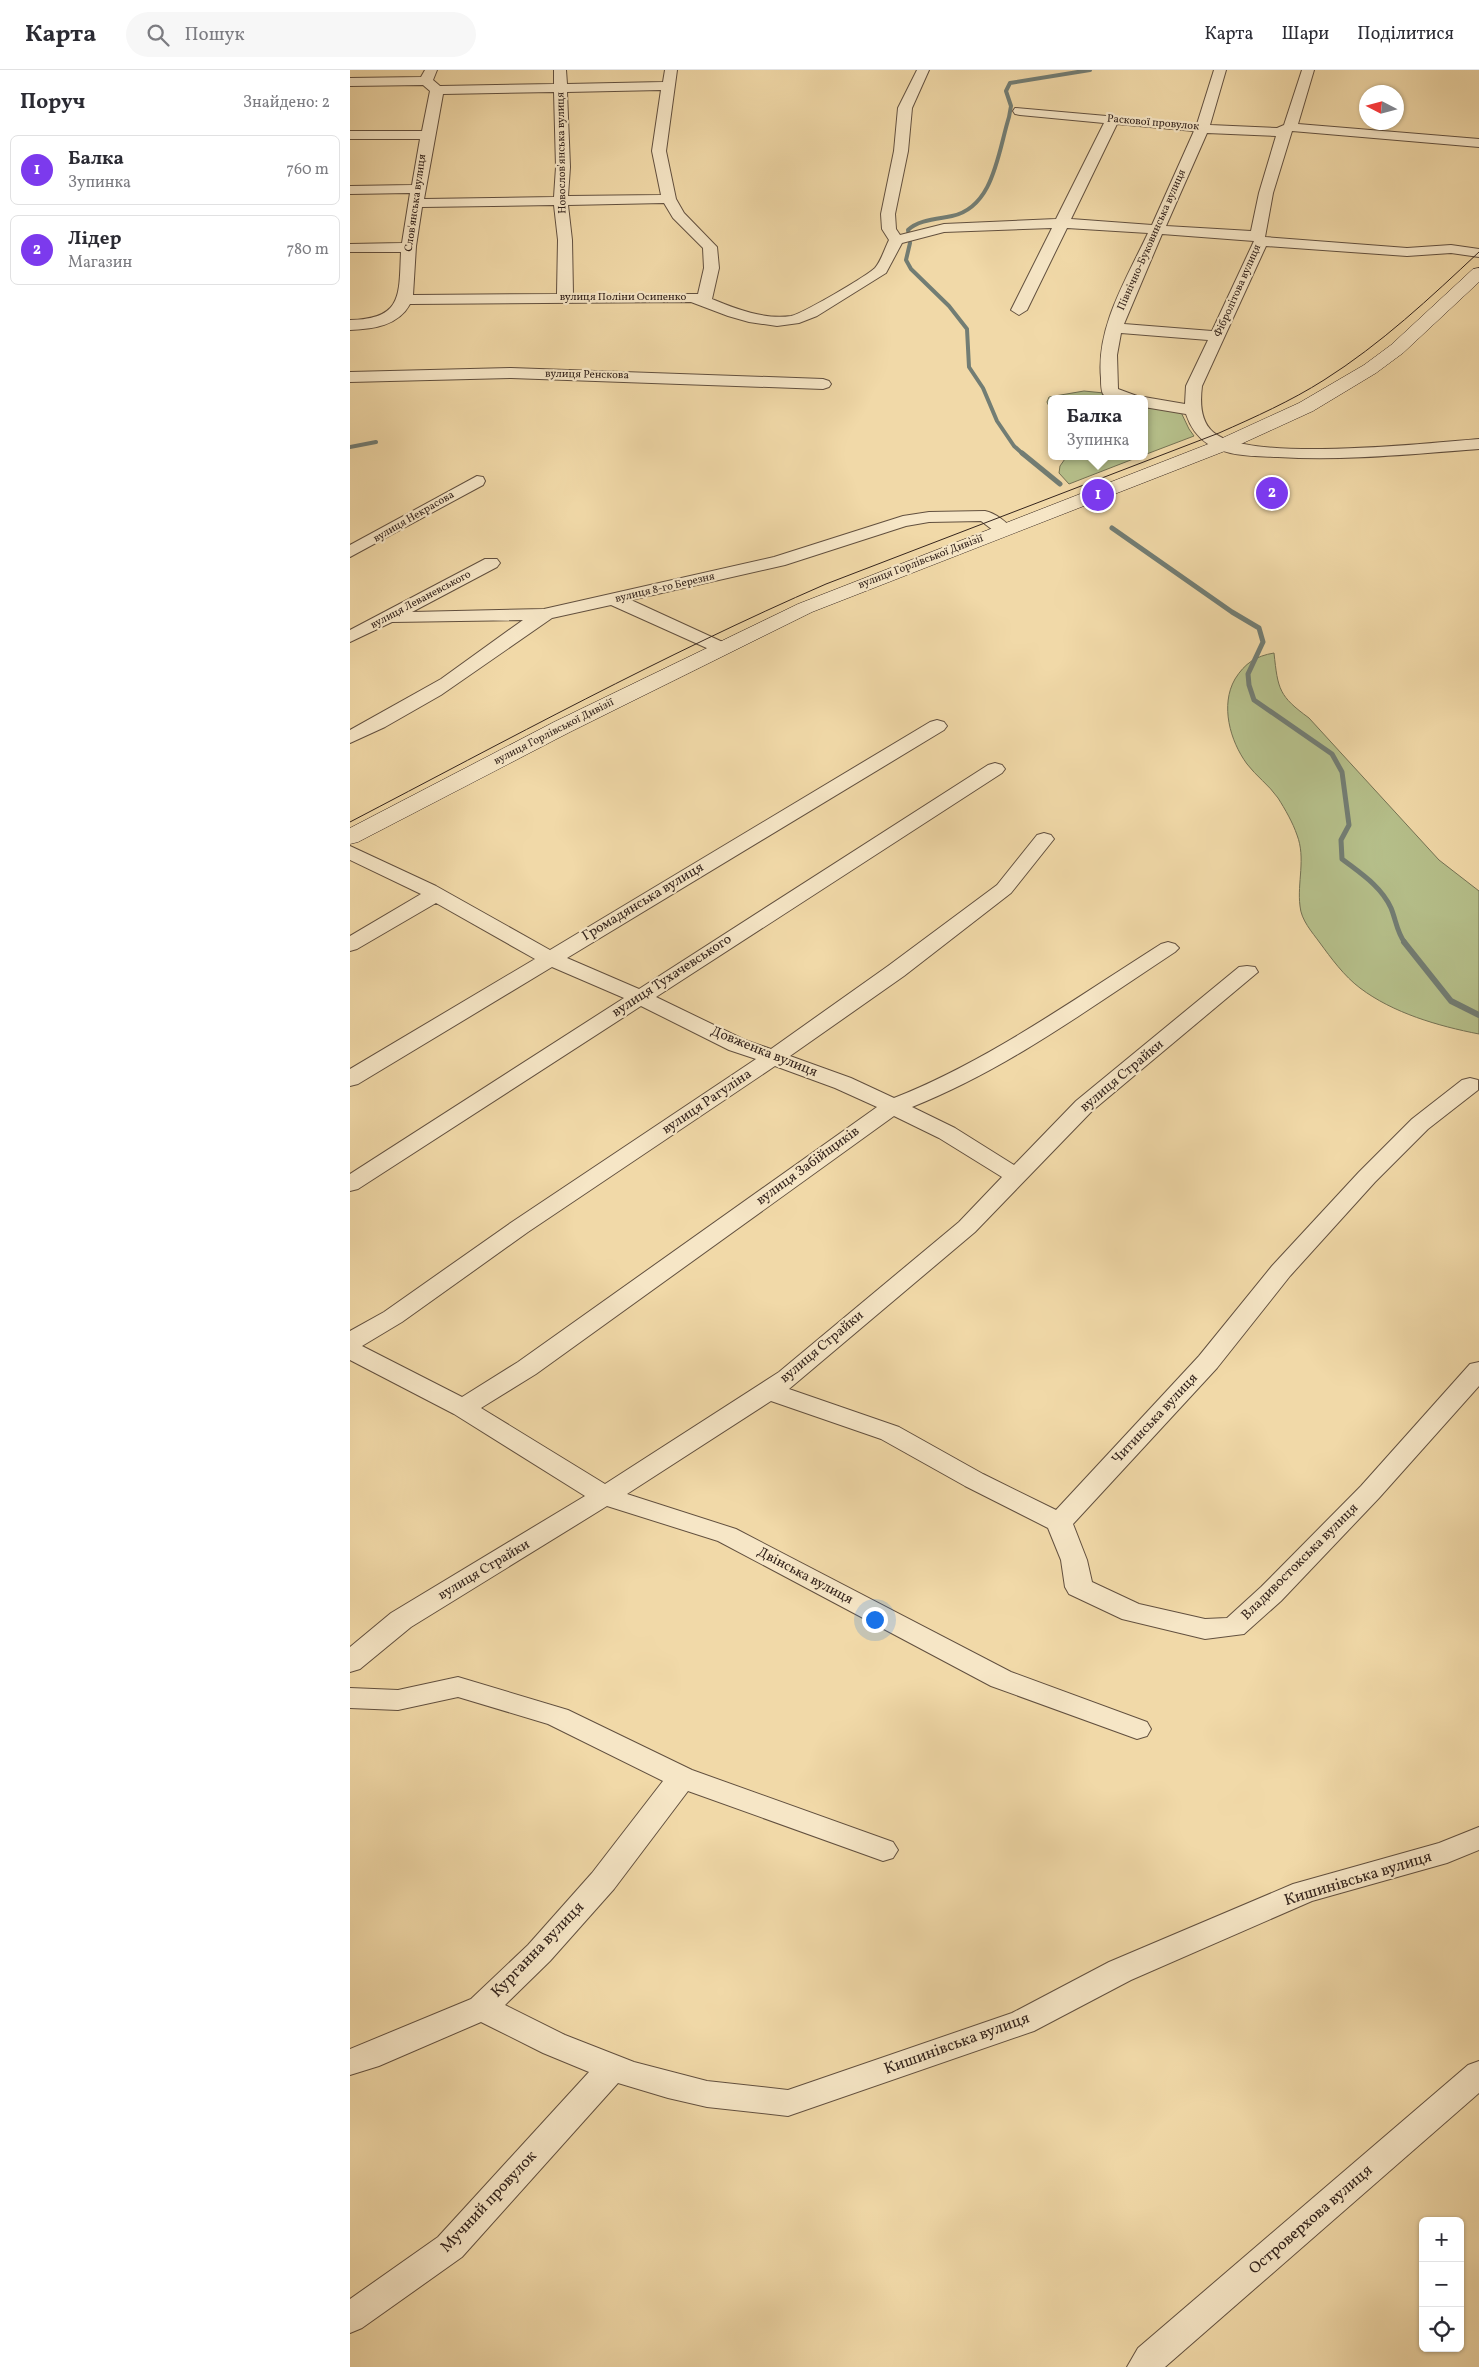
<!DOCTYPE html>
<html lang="uk">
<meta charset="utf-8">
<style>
:root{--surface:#fff;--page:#f7f7f7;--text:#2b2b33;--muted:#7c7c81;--line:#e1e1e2;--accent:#7c3aed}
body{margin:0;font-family:Vollkorn,serif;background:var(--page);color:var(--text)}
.controls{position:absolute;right:15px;bottom:15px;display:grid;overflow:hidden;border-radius:8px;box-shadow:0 1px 4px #0004}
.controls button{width:45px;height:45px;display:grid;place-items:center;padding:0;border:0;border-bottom:1px solid var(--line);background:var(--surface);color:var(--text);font:25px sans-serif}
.compass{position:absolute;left:1009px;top:15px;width:45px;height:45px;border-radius:50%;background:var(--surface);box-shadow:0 1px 4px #0004;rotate:276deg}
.you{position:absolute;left:524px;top:1549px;width:18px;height:18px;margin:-12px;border:4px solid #fff;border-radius:50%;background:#1a73e8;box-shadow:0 0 0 8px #1a73e833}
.badge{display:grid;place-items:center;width:32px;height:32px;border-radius:50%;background:var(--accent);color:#fff;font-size:16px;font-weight:700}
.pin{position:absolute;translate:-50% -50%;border:2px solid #fff;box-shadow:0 1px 5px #0006}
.popup{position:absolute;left:698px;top:325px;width:100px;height:65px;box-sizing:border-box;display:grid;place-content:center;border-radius:8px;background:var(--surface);filter:drop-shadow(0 1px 4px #0005);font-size:16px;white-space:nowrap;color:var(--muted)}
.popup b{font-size:19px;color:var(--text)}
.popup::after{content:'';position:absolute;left:50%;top:100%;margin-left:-10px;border:10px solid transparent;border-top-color:var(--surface)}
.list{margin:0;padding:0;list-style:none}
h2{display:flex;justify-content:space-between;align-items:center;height:65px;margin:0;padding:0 20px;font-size:21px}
h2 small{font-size:16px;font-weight:400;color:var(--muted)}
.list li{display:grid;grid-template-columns:32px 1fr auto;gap:15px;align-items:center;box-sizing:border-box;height:70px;margin:0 10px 10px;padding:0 10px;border:1px solid var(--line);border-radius:8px}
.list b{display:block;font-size:19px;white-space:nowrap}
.list p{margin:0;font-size:16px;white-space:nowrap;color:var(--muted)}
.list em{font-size:16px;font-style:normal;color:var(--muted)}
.icon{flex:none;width:28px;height:28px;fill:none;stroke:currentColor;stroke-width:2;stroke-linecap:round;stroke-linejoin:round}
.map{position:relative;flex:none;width:1129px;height:2297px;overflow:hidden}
header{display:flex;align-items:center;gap:30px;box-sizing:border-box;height:70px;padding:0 25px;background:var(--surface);border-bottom:1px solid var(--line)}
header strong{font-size:24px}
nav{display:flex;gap:28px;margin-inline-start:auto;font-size:18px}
.search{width:350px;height:45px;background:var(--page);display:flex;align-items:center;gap:12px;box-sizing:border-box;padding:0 18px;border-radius:28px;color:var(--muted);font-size:19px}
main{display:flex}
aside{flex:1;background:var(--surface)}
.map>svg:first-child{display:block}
.green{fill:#b6c08b;stroke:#747254}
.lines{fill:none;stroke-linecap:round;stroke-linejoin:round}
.stream-far2{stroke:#727d74;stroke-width:4}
.stream-far1{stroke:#727d74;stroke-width:5}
.stream{stroke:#727d74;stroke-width:6}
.minor-casing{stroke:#62503f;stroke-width:2}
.secondary-casing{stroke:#33231c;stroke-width:1}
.minor{fill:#f6e6c6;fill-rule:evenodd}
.secondary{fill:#f6e6c6;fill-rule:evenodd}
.tram{stroke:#33231c;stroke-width:1}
.labels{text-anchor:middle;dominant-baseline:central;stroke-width:4.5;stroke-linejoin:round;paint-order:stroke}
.far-street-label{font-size:11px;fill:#33231c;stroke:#f6e6c6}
.street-label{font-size:14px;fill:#33231c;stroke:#f6e6c6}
.near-street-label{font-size:16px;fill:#33231c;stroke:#f6e6c6}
</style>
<header>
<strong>Карта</strong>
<div class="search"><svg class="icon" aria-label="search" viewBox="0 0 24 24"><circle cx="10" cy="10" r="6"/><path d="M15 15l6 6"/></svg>Пошук</div>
<nav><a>Карта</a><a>Шари</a><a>Поділитися</a></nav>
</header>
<main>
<aside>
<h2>Поруч<small>Знайдено: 2</small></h2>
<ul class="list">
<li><span class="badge">1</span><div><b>Балка</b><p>Зупинка</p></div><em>760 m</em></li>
<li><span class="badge">2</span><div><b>Лідер</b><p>Магазин</p></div><em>780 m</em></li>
</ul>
</aside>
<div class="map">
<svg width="1129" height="2297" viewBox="0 0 1129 2297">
<rect width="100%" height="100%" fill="#f1d9a8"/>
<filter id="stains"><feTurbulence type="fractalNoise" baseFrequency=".004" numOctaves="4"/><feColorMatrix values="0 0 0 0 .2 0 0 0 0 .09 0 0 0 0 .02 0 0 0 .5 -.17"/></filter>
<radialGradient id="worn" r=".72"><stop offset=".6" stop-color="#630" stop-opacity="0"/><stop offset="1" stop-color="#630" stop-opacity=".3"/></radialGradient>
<path class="green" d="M734,321L754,323L748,329H702V343L697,332L699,327Z
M794,335L828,336L839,359L844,366L794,385Z
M717,386H791L719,414L709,403L710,396Z
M924,583C928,620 929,626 959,648L1089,790L1129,821V964C1088,956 1043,943 1010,918C994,906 981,888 970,873C962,862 951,850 950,836C947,813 956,788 947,765C943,753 935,739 928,728C919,715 906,706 897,694C880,671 870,635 885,609C895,593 906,586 924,583Z"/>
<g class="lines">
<path class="stream-far2" d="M0,377L26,372
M673,384L664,376L647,351L633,318L619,297L617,259L599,236L561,199L556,190L560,173L558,160C568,150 587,149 602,146C644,137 648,82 659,47L661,36L656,21L660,13L740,0"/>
<path class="stream-far1" d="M672,383L710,414
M762,458L882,542L909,558L913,572L898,604L899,615L904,630L982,684L992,702L999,755L991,770L992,789C1010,803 1031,816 1041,838C1046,850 1047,863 1055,873"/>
<path class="stream" d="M1054,872L1101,931L1129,945"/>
<g class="minor-casing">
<path id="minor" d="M75,0H87L83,10L90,16L204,14V0H216L217,14L313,12L315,0H327L316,81L326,129L334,143L367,177L369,198L362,229C386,239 415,250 441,246C452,244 517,206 525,198C531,191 535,178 539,170L532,159L531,144L544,81L548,38L567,0H579L562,38L558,81L545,144L546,159L550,165L594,154L706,149L754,53L670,45L665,44L663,41L665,38L847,54L864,0H876L860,55L927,58L934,55L952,0H964L948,54L1129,69V77L942,61L923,123L915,167L1057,178L1101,175L1129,179V187L1101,183L1057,186L916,176L852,316C850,332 850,351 863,362C898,393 1078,373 1129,369V379C1062,384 995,391 928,387C905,386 878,387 858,374C847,367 840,356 836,344L794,337V329C784,329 760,333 753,324C751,320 751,313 751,308C746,257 777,208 798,163L717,158L677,240L669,245L661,240L702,158L594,162L552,173L536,203L467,246L449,253L427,256L399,252L378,246L341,232L60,234C48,256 23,259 0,260V250C53,249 49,225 51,182H0V174L52,173L60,123L0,124V116L62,115L70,69H0V61H72L80,21L73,15L0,16V8L71,7ZM311,20L302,81L311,125L218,126L220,97L217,22ZM204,22L206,97L204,127L74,129L93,24ZM767,54L844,61L802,155L721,149ZM857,63L926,66L909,123L901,161L816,156ZM314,133L323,148L353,178L354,198L348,224H223L222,170L218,135ZM204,135L208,170L207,224L63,225L66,176L72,137ZM812,164L904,171L862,261L774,254ZM771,263L858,270L836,316L835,334L794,327L789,328L787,326L768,319L767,285Z
M161,298L473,309L479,311L481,314L479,317L473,319L161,308L0,312V302Z
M127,406L133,407L135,411L133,415L0,487V475Z
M635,441C645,443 657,452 663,460L660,464H648L631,451L579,452L556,456L435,495L281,530L377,574L379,578L377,582L370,584L261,535L202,548L91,625L35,657L0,673V660L91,609L173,550L42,552L0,572V560L135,489H147L150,493L147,497L62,542L194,539L424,487L553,446L579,442Z
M587,650L594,652L597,656L594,660L217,888L289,919L638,695L645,693L652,695L655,699L652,703L306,927L395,970L421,979L538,896L647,815L687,765L694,763L701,765L704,769L661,823L554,906L440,986L501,1008L544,1028C640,990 724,929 811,874L818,872L825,874L829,878L825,882C740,938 657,999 562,1037L605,1058L664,1095L726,1031L889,897L897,896L905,897L908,902L742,1041L625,1162L439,1319L549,1357L633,1404L706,1440L849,1286L922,1196L1009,1102L1062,1049L1112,1010L1120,1008L1128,1010V1020L1078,1059L1025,1112L940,1206L867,1298L723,1454L737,1490L742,1512L789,1534L855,1549L877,1548L911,1517L1011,1416L1120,1294L1129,1292V1316L1029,1428L931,1531L894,1564L855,1569L772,1549L719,1524L715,1517L711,1490L698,1458L615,1416L531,1369L421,1331L277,1424L386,1459L661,1602L797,1652L801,1659L797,1666L787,1669L641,1616L368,1471L257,1436L61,1557L10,1599L0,1602V1577L41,1543L235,1426L104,1344L0,1290V1261L34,1242L162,1152L406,989L379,980L291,936L8,1119L0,1121V1104L274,928L202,897L8,1014L0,1016V999L185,889L86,833L7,879L0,881V866L71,824L0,790V776L86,816L200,880L580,652ZM425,996L485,1018L527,1037L168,1292L112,1327L12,1276L52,1252L178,1162ZM544,1046L589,1068L652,1107L609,1152L429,1302L255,1414L131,1338L186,1304Z
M108,1607L218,1640L342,1700L543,1772L548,1780L543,1788L533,1791L338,1721L264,1819L200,1891L155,1935L215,1965L284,1992L357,2011L438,2020L662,1943L759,1892L943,1814L1089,1773L1129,1757V1780L1097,1793L962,1831L781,1910L684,1961L438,2046L357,2037L318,2028L268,2013L112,2187L12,2258L0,2263V2229L88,2167L239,2002L193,1983L131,1952L29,1996L0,2005V1979L121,1929L178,1875L242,1803L313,1711L198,1654L108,1627L48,1640L0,1638V1618L48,1620Z
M1129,1991V2023L815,2297H777L788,2278L1118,1995Z"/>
</g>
<g class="secondary-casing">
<path id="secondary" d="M1129,198V212L1053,283L1026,303L963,341L880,379L462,542L220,662L8,772L0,774V758L204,652L448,534L866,371L949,333L1014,295L1041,275L1123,199Z"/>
</g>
<use href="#minor" class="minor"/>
<use href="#secondary" class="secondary"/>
<path class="tram" d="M0,752C157,670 313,585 476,514L869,363C905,347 941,331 974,310C1031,274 1080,228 1129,182"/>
</g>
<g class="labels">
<g class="far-street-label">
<text transform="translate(803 53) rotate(5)">Раскової провулок</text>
<text transform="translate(212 83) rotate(-91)">Новослов'янська вулиця</text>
<text transform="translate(66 133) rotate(-82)">Слов'янська вулиця</text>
<text transform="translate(802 170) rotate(-66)">Північно-Буковинська вулиця</text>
<text transform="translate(888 221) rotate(-66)">Фібролітова вулиця</text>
<text x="273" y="227">вулиця Поліни Осипенко</text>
<text transform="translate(237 305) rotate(1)">вулиця Ренскова</text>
<text transform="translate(64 447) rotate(-30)">вулиця Некрасова</text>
<text transform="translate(571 492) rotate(-21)">вулиця Горлівської Дивізії</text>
<text transform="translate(315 518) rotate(-13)">вулиця 8-го Березня</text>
<text transform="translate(71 530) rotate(-28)">вулиця Леваневського</text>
<text transform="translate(204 662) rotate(-27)">вулиця Горлівської Дивізії</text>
</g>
<g class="street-label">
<text transform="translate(293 832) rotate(-31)">Громадянська вулиця</text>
<text transform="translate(322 906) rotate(-33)">вулиця Тухачевського</text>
<text transform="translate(414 982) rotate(22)">Довженка вулиця</text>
<text transform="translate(772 1006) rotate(-40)">вулиця Страйки</text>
<text transform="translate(357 1032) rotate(-34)">вулиця Рагуліна</text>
<text transform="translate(458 1096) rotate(-36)">вулиця Забійщиків</text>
<text transform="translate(472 1277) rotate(-40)">вулиця Страйки</text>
<text transform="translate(805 1349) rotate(-47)">Читинська вулиця</text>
<text transform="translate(950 1492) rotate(-45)">Владивостокська вулиця</text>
<text transform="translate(134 1500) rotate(-31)">вулиця Страйки</text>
<text transform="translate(455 1506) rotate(28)">Двінська вулиця</text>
</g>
<g class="near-street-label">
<text transform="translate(1008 1809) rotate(-17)">Кишинівська вулиця</text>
<text transform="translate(188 1880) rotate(-46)">Курганна вулиця</text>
<text transform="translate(607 1974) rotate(-20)">Кишинівська вулиця</text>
<text transform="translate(139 2132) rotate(-47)">Мучний провулок</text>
<text transform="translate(961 2150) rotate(-41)">Островерхова вулиця</text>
</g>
</g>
<rect width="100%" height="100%" filter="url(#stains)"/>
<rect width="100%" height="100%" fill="url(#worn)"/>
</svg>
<div class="controls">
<button>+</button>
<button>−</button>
<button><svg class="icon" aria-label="locate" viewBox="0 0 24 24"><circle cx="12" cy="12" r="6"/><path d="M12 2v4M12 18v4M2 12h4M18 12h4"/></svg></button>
</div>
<svg class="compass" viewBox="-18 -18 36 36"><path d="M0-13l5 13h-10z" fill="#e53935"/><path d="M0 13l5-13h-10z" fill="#7c7c81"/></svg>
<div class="you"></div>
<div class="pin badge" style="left:748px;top:425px">1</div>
<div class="popup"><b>Балка</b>Зупинка</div>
<div class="pin badge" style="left:922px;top:423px">2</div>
</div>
</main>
